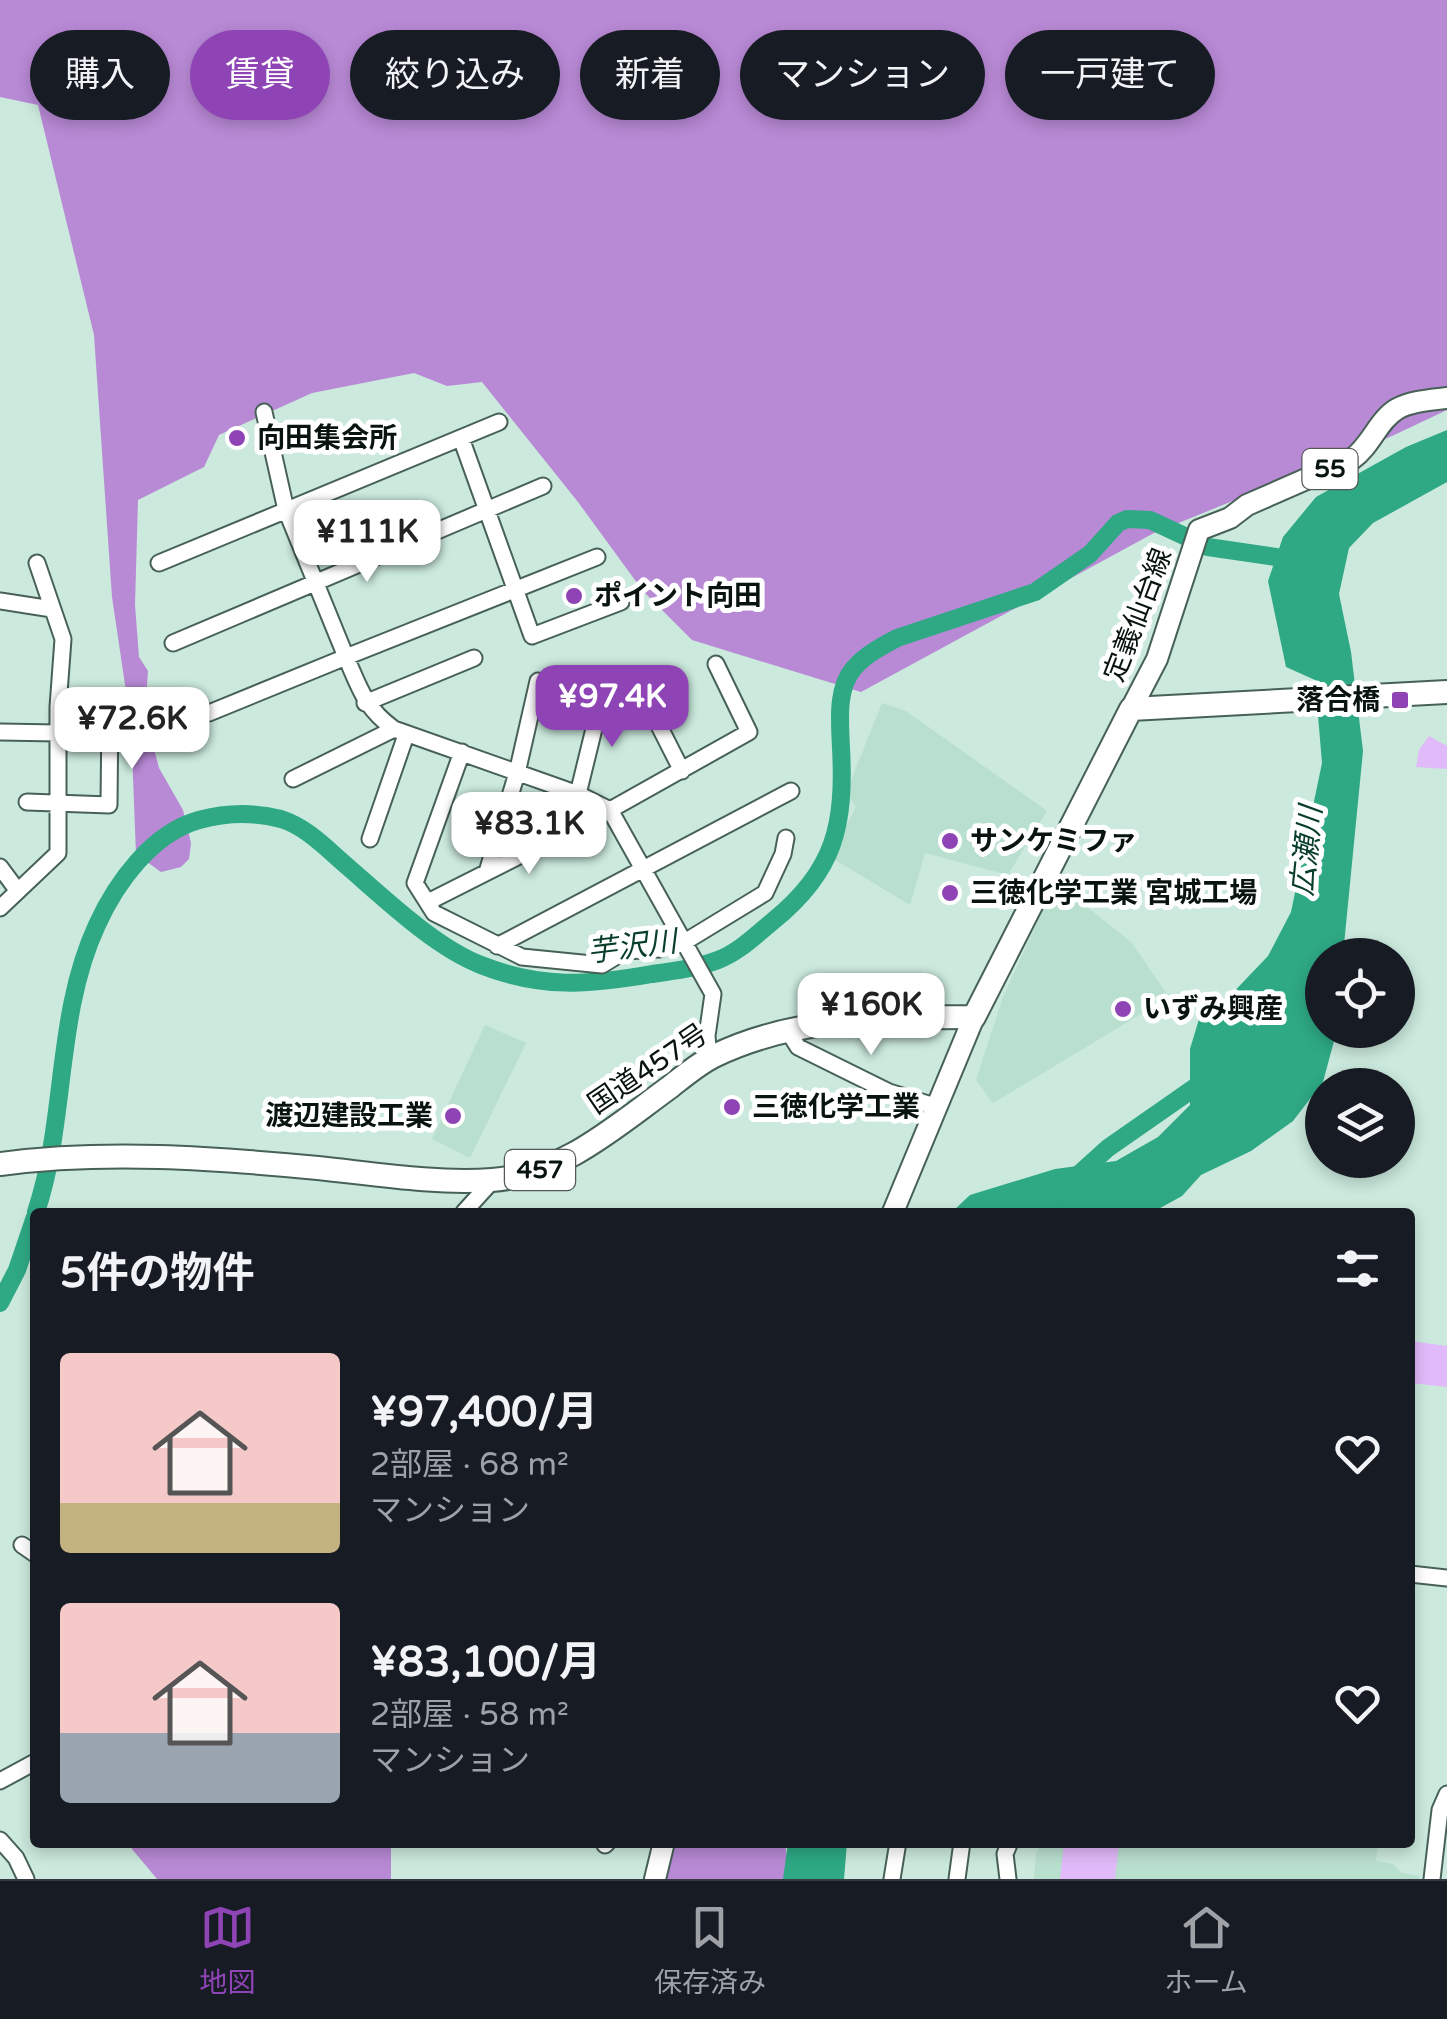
<!DOCTYPE html>
<html lang="ja">
<head>
<meta charset="utf-8">
<style>
  :root { --surface:#171b24; --page:#20242c; --text:#f1f3f6; --muted:#9ea1a6; --line:#363941; --accent:#8f44b6 }
  body { margin:0; font-family:"Varela Round","Noto Sans JP",sans-serif; background:var(--page); color:var(--text); height:100vh; display:flex; flex-direction:column; font-size:38px; white-space:nowrap }
  * { box-sizing:border-box; margin:0 }
  p { font-size:32px; color:var(--muted) }
  .icon { flex:none; width:55px; height:55px; fill:none; stroke:currentColor; stroke-width:2; stroke-linecap:round; stroke-linejoin:round }
  .map { position:relative; flex:1; overflow:hidden }
  .details { position:absolute; left:30px; top:1208px; width:1385px; height:640px; display:flex; flex-direction:column; background:var(--surface); border-radius:10px; box-shadow:0 5px 15px #0003 }
  .details>* { flex:none }
  .hud { position:absolute; left:30px; top:30px; width:1388px; height:90px; display:flex; gap:20px }
  .fabs { position:absolute; left:1305px; top:938px; display:grid; gap:20px }
  .fabs a { display:grid; place-items:center; width:110px; height:110px; border-radius:50%; background:var(--surface); box-shadow:0 5px 15px #0003; font-size:50px }
  .price { position:absolute; translate:-50% -85px; padding:0 22px; border-radius:20px; background:#fff; color:#222; font-size:32px; line-height:65px; filter:drop-shadow(0 2px 5px #0008) }
  .price::after { content:''; position:absolute; left:50%; top:60px; width:30px; height:22px; margin-left:-15px; background:inherit; clip-path:polygon(0 0,100% 0,50% 100%) }
  .price.selected { background:var(--accent); color:#fff }
  ul { padding:0; list-style:none }
  li { display:flex; align-items:center; gap:30px; height:250px; padding:0 30px }
  li span { display:grid; place-items:center; flex:none; width:280px; height:200px; border-radius:10px; color:#555 }
  li>.icon { margin-inline-start:auto }
  span .icon { width:120px; height:120px; fill:#fffc; stroke-width:1 }
  li b { font-size:42px }
  h2 { display:flex; justify-content:space-between; align-items:center; height:120px; padding:0 30px; font-size:42px }
  .pill { padding:0 35px; border-radius:45px; background:var(--surface); box-shadow:0 5px 15px #0003; font-size:35px; line-height:90px }
  .pill.selected { background:var(--accent); color:#fff }
  .dock { display:flex; justify-content:space-around; align-items:center; height:140px; border-top:2px solid var(--line); background:var(--surface); font-size:28px; color:var(--muted) }
  .dock a { display:grid; justify-items:center; gap:5px }
  .dock .selected { color:var(--accent) }
  .map>svg:first-child { display:block }
  .built { fill:#b9dfcf }
  .green { fill:#e1baf9 }
  .forest { fill:#b889d5 }
  .water { fill:#2ea984 }
  .lines { fill:none; stroke-linecap:round; stroke-linejoin:round }
  .river { stroke:#2ea984; stroke-width:18 }
  .minor-casing { stroke:#476157; stroke-width:19 }
  .major-casing { stroke:#476157; stroke-width:24 }
  .highway-casing { stroke:#476157; stroke-width:26 }
  .minor { stroke:#fff; stroke-width:15 }
  .major { stroke:#fff; stroke-width:20 }
  .highway { stroke:#fff; stroke-width:22 }
  .poi-dot { fill:#8f44b6; stroke:#fff; stroke-width:4 }
  .labels { text-anchor:middle; dominant-baseline:central; stroke-width:10; stroke-linejoin:round; paint-order:stroke }
  .shield { fill:#fff; stroke:#535a58; stroke-width:2.5 }
  .shield-label { font-size:25px; font-weight:bold; fill:#091410 }
  .poi-label { font-size:28px; font-weight:bold; fill:#091410; stroke:#fff; text-anchor:start }
  .street-label { font-size:28px; fill:#091410; stroke:#fff }
  .water-label { font-size:30px; font-style:italic; fill:#093d2e; stroke:#fff }
</style>
</head>
<body>
<div class="map">
<svg width="1447" height="1879" viewBox="0 0 1447 1879">
  <rect width="100%" height="100%" fill="#cbe9dd"/>
  <path class="built" d="M 882,703 L 906,711 L 1047,811 L 1008,875 L 925,853 L 910,905 L 832,858 L 856,806 L 846,793 Z
    M 1056,882 L 1131,942 L 1169,997 L 993,1103 L 976,1080 L 1003,997 Z
    M 485,1025 L 526,1043 L 470,1158 L 432,1139 Z
    M 1041,1842 L 1378,1843 L 1376,1861 L 1393,1864 L 1402,1873 L 1419,1876 L 1419,1879 L 1034,1879 L 1036,1854 Z"/>
  <path class="green" d="M 1429,736 L 1447,746 L 1447,769 L 1416,767 L 1419,750 Z
    M 1410,1341 L 1447,1346 L 1447,1387 L 1410,1383 Z
    M 1064,1843 L 1119,1843 L 1115,1879 L 1060,1879 Z"/>
  <path class="forest" d="M 0,0 L 1447,0 L 1447,410 L 1392,436 L 1154,533 L 861,692 L 692,640 L 643,591 L 578,502 L 482,382 L 447,386 L 414,373 L 312,393 L 219,435 L 204,467 L 138,500 L 135,605 L 139,657 L 148,671 L 145,714 L 159,768 L 183,810 L 191,843 L 189,859 L 181,867 L 161,872 L 136,854 L 131,725 L 112,597 L 94,335 L 38,105 L 0,97 Z
    M 659,1842 L 785,1843 L 790,1879 L 644,1879 Z
    M 127,1843 L 391,1843 L 391,1879 L 157,1879 Z"/>
  <path class="water" d="M 1447,430 L 1447,482 L 1373,523 L 1349,548 L 1339,594 L 1351,652 L 1363,751 L 1343,955 L 1322,955 L 1322,1030 L 1337,1030 L 1323,1082 L 1293,1121 L 1251,1151 L 1201,1175 L 1182,1196 L 1153,1212 L 952,1212 L 970,1195 L 1055,1169 L 1116,1161 L 1158,1137 L 1190,1105 L 1190,1049 L 1199,1019 L 1225,1001 L 1268,956 L 1291,912 L 1322,763 L 1315,680 L 1286,667 L 1268,581 L 1283,537 L 1316,497 L 1406,447 Z
    M 788,1843 L 847,1843 L 844,1879 L 783,1879 Z"/>
  <g class="lines">
    <path class="river" d="M 36,1212 C 67,1120 55,1015 97,925 C 116,883 152,833 199,820 C 225,813 254,812 281,819 C 307,827 328,850 348,867 C 386,900 435,947 481,965 C 541,989 590,985 652,974 C 674,971 697,968 718,960 C 739,952 756,935 773,921 C 835,871 845,825 841,748 C 840,723 836,688 854,668 C 865,655 882,646 897,638 L 1035,592 L 1090,554 L 1118,523 L 1127,519 L 1150,520 L 1208,547 L 1297,560
      M 1037,1212 L 1108,1148 L 1207,1079
      M 0,1303 L 17,1270 L 35,1217"/>
    <g class="minor-casing">
      <path id="minor" d="M 264,412 L 286,510 L 346,657 L 597,557
        M 461,438 L 532,636 L 621,602
        M 159,563 L 499,422
        M 0,601 L 52,609
        M 173,643 L 543,486
        M 365,703 L 474,658
        M 648,704 L 682,771
        M 209,713 L 346,657 C 360,689 365,708 394,729 L 578,794 L 610,810 L 713,994 L 707,1036 L 709,1058
        M 0,732 L 58,733
        M 462,752 L 415,883 L 434,913 L 522,957 L 602,965 L 625,951 L 659,949 L 683,943 L 765,893 L 783,854 L 786,838
        M 293,779 L 394,729
        M 578,794 L 602,696
        M 27,802 L 109,805 L 110,708 L 58,707
        M 370,839 L 406,735
        M 0,867 L 17,890
        M 487,872 L 517,773 L 538,681
        M 428,902 L 610,810 L 749,732 L 716,664
        M 0,908 L 58,853 L 58,707 L 63,639 L 37,563
        M 497,946 L 791,791
        M 786,1028 L 798,1047 L 889,1092 L 938,1107
        M 464,1212 L 493,1180
        M 22,1545 L 35,1554
        M 1410,1574 L 1447,1578
        M 0,1781 L 35,1762
        M 0,1840 L 16,1858 L 26,1879
        M 605,1845 L 608,1842
        M 892,1879 L 898,1842
        M 957,1879 L 962,1842
        M 1008,1879 L 1005,1854 L 1010,1842
        M 1432,1879 L 1440,1810 L 1447,1794"/>
    </g>
    <g class="major-casing">
      <path id="major" d="M 1131,709 L 1157,659 L 1199,530 L 1230,518 L 1247,505 L 1352,459 C 1371,446 1378,420 1397,409 C 1411,401 1431,400 1447,398
        M 893,1212 L 974,1017
        M 655,1879 L 664,1842"/>
    </g>
    <g class="highway-casing">
      <path id="highway" d="M 0,1164 C 105,1150 213,1158 318,1168 C 375,1174 435,1184 492,1180 C 562,1175 616,1126 670,1087 C 684,1076 698,1064 714,1056 C 794,1017 886,1017 974,1017 L 1131,709 L 1447,692"/>
    </g>
    <use href="#minor" class="minor"/>
    <use href="#major" class="major"/>
    <use href="#highway" class="highway"/>
  </g>
  <g class="poi-dot">
    <circle cx="237" cy="438" r="10"/>
    <circle cx="574" cy="596" r="10"/>
    <rect x="1390" y="690" width="20" height="20" rx="5"/>
    <circle cx="950" cy="841" r="10"/>
    <circle cx="950" cy="893" r="10"/>
    <circle cx="1123" cy="1009" r="10"/>
    <circle cx="732" cy="1107" r="10"/>
    <circle cx="453" cy="1116" r="10"/>
  </g>
  <g class="labels">
    <g class="shield">
      <rect x="1302.5" y="449" width="55" height="40" rx="8"/>
      <rect x="505" y="1150" width="70" height="40" rx="8"/>
    </g>
    <g class="shield-label">
      <text x="1330" y="469">55</text>
      <text x="540" y="1170">457</text>
    </g>
    <g class="poi-label">
      <text x="257" y="438">向田集会所</text>
      <text x="594" y="596">ポイント向田</text>
      <text x="1380" y="700" text-anchor="end">落合橋</text>
      <text x="970" y="841">サンケミファ</text>
      <text x="970" y="893">三徳化学工業 宮城工場</text>
      <text x="1143" y="1009">いずみ興産</text>
      <text x="752" y="1107">三徳化学工業</text>
      <text x="433" y="1116" text-anchor="end">渡辺建設工業</text>
    </g>
    <g class="street-label">
      <text transform="translate(1138 615) rotate(-69)">定義仙台線</text>
      <text transform="translate(648 1069) rotate(-34)">国道457号</text>
    </g>
    <g class="water-label">
      <text transform="translate(1307 851) rotate(-84)">広瀬川</text>
      <text transform="translate(632 947) rotate(-7)">芋沢川</text>
    </g>
  </g>
</svg>
<div class="fabs">
<a><svg class="icon" aria-label="locate" viewBox="0 0 24 24"><circle cx="12" cy="12" r="6"/><path d="M12 2v4M12 18v4M2 12h4M18 12h4"/></svg></a>
<a><svg class="icon" aria-label="layers" viewBox="0 0 24 24"><path d="M12 4l9 5-9 5-9-5zM3 14l9 5 9-5"/></svg></a>
</div>
<b class="price" style="left:367px;top:585px">¥111K</b>
<b class="price selected" style="left:612px;top:750px">¥97.4K</b>
<b class="price" style="left:132px;top:772px">¥72.6K</b>
<b class="price" style="left:529px;top:877px">¥83.1K</b>
<b class="price" style="left:871px;top:1058px">¥160K</b>
<div class="hud">
<a class="pill">購入</a>
<a class="pill selected">賃貸</a>
<a class="pill">絞り込み</a>
<a class="pill">新着</a>
<a class="pill">マンション</a>
<a class="pill">一戸建て</a>
</div>
<section class="details">
<h2>5件の物件<svg class="icon" aria-label="filters" viewBox="0 0 24 24"><path d="M4 7h16M4 17h16"/><circle cx="9" cy="7" r="2"/><circle cx="15" cy="17" r="2"/></svg></h2>
<ul>
<li><span style="background:linear-gradient(#f6c9c9 75%,#c2b280 0)"><svg class="icon" aria-label="home" viewBox="0 0 24 24"><path d="M3 11l9-7 9 7M6 9v11h12V9"/></svg></span><div><b>¥97,400/月</b><p>2部屋 · 68 m²</p><p>マンション</p></div><svg class="icon" aria-label="heart" viewBox="0 0 24 24"><path d="M12 20l-8-8c-3-5 5-10 8-4 3-6 11-1 8 4z"/></svg></li>
<li><span style="background:linear-gradient(#f6c9c9 65%,#9aa5b1 0)"><svg class="icon" aria-label="home" viewBox="0 0 24 24"><path d="M3 11l9-7 9 7M6 9v11h12V9"/></svg></span><div><b>¥83,100/月</b><p>2部屋 · 58 m²</p><p>マンション</p></div><svg class="icon" aria-label="heart" viewBox="0 0 24 24"><path d="M12 20l-8-8c-3-5 5-10 8-4 3-6 11-1 8 4z"/></svg></li>
</ul>
</section>
</div>
<nav class="dock">
<a class="selected"><svg class="icon" aria-label="map" viewBox="0 0 24 24"><path d="M3 6l6-2 6 2 6-2v14l-6 2-6-2-6 2zM9 4v14M15 6v14"/></svg>地図</a>
<a><svg class="icon" aria-label="saved" viewBox="0 0 24 24"><path d="M7 4h10v16l-5-4-5 4z"/></svg>保存済み</a>
<a><svg class="icon" aria-label="home" viewBox="0 0 24 24"><path d="M3 11l9-7 9 7M6 9v11h12V9"/></svg>ホーム</a>
</nav>
</body>
</html>
